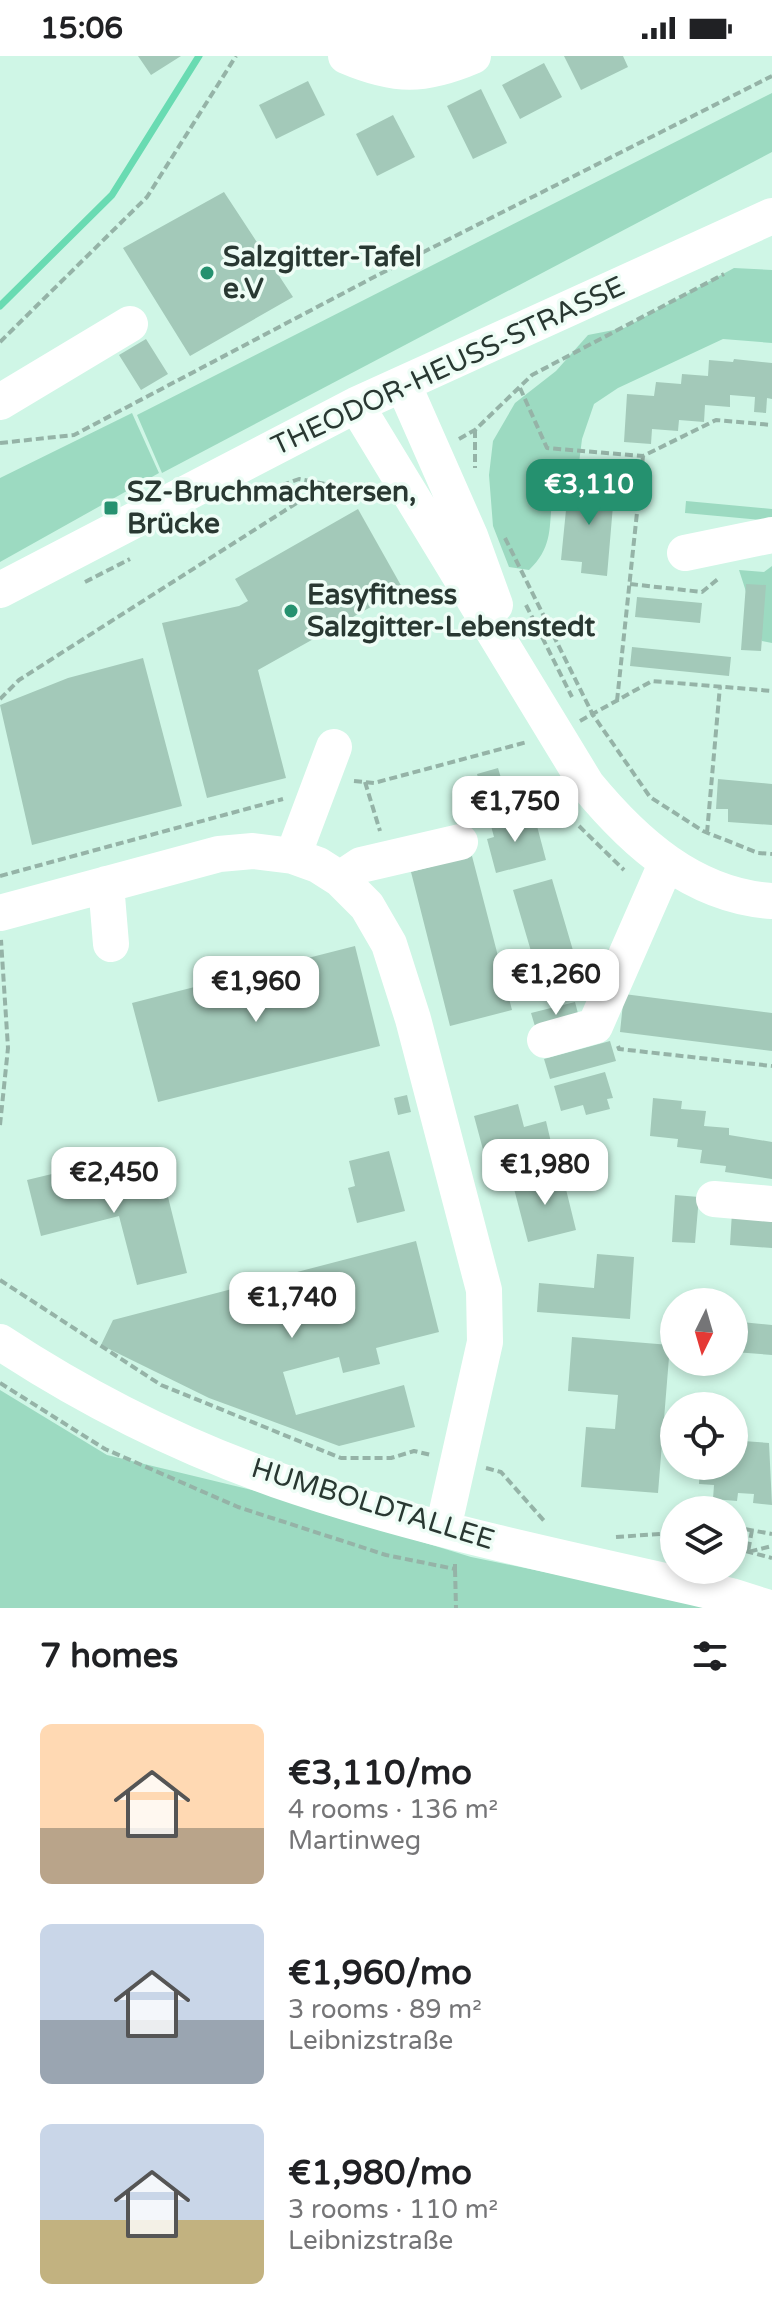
<!DOCTYPE html>
<html lang="en">
<head>
<meta charset="utf-8">
<style>
  :root { --surface:#fff; --page:#f6f6f6; --text:#202124; --muted:#757577; --accent:#25916f }
  body { margin:0; font-family:"Varela Round",sans-serif; background:var(--page); color:var(--text); height:100vh; display:flex; flex-direction:column; font-size:30px; white-space:nowrap }
  * { box-sizing:border-box; margin:0 }
  p { font-size:26px; color:var(--muted) }
  .icon { flex:none; width:44px; height:44px; fill:none; stroke:currentColor; stroke-width:2; stroke-linecap:round; stroke-linejoin:round }
  .map { position:relative; height:1552px; overflow:hidden }
  .sheet { display:flex; flex-direction:column; background:var(--surface); flex:1 }
  .sheet>* { flex:none }
  .needle { width:52px; rotate:185deg }
  .buttons { position:absolute; left:660px; top:1232px; display:grid; gap:16px }
  .buttons a { display:grid; place-items:center; width:88px; height:88px; border-radius:50%; background:var(--surface); box-shadow:0 4px 12px #0003; font-size:40px }
  .price { position:absolute; translate:-50% -68px; padding:0 18px; border-radius:16px; background:#fff; color:#222; font-size:26px; line-height:52px; filter:drop-shadow(0 2px 4px #0008) }
  .price::after { content:''; position:absolute; left:50%; top:48px; width:24px; height:18px; margin-left:-12px; background:inherit; clip-path:polygon(0 0,100% 0,50% 100%) }
  .price.selected { background:var(--accent); color:#fff }
  ul { padding:0; list-style:none }
  li { display:flex; align-items:center; gap:24px; height:200px; padding:0 40px }
  li span { display:grid; place-items:center; flex:none; width:224px; height:160px; border-radius:12px; color:#555 }
  li>.icon { margin-inline-start:auto }
  span .icon { width:96px; height:96px; fill:#fffc; stroke-width:1 }
  li b { font-size:34px }
  h2 { display:flex; justify-content:space-between; align-items:center; height:96px; padding:0 40px; font-size:34px }
  .status { display:flex; justify-content:space-between; align-items:center; height:56px; padding:0 40px; background:var(--surface); direction:ltr }
  .status svg { height:22px; fill:currentColor }
  .map>svg:first-child { display:block }
  .green { fill:#9cdac1 }
  .lines { fill:none; stroke-linecap:round; stroke-linejoin:round }
  .stream { stroke:#69dbb2; stroke-width:7 }
  .building { fill:#a3c9b9 }
  .path { stroke:#95b3a7; stroke-width:4; stroke-dasharray:8 4; stroke-linecap:butt }
  .minor { stroke:#fff; stroke-width:36 }
  .poi-dot { fill:#25916f; stroke:#eefdf6; stroke-width:3 }
  .labels { text-anchor:middle; dominant-baseline:central; stroke-width:7; stroke-linejoin:round; paint-order:stroke }
  .poi-label { font-size:28px; font-weight:bold; fill:#293832; stroke:#eefdf6; text-anchor:start }
  .street-label { font-size:28px; fill:#293832; stroke:#eefdf6 }
</style>
</head>
<body>
<div class="status"><b>15:06</b><svg viewBox="0 0 49 12"><path d="M0 12V9h3v3zM5 12V6h3v6zM10 12V3h3v9zM15 12V0h3v12zM26 1h20v11H26zM47 4h2v5h-2z"/></svg></div>
<div class="map">
<svg width="772" height="1552" viewBox="0 0 772 1552">
  <rect width="100%" height="100%" fill="#cff6e6"/>
  <path class="green" d="M 772,37 L 772,96 L 162,417 L 137,359 Z
    M 734,212 L 772,214 L 772,287 L 723,283 L 618,332 L 594,348 L 582,383 L 578,415 L 560,421 C 542,454 562,483 529,514 L 509,511 L 493,470 L 489,419 L 493,385 L 515,347 L 556,315 L 588,279 L 624,272 Z
    M 132,357 L 159,417 L 0,506 L 0,422 Z
    M 686,445 L 772,453 L 772,465 L 685,457 Z
    M 772,510 L 772,587 L 762,585 L 739,514 L 764,516 Z
    M 0,1334 L 107,1399 L 260,1436 L 471,1501 L 720,1552 L 0,1552 Z"/>
  <g class="lines">
    <path class="stream" d="M 0,250 L 112,139 L 199,0"/>
  </g>
  <path class="building" d="M 138,0 L 181,0 L 151,19 Z
    M 564,0 L 623,0 L 628,11 L 581,34 Z
    M 544,7 L 562,41 L 520,63 L 502,29 Z
    M 308,25 L 325,59 L 276,83 L 259,49 Z
    M 481,33 L 507,87 L 473,103 L 447,50 Z
    M 393,59 L 415,101 L 377,120 L 356,78 Z
    M 224,136 L 293,241 L 190,300 L 123,192 Z
    M 146,283 L 168,318 L 141,334 L 119,299 Z
    M 734,303 L 772,307 L 772,343 L 767,342 L 766,357 L 754,356 L 755,341 L 730,339 L 730,351 L 705,349 L 704,366 L 679,364 L 678,375 L 652,373 L 651,388 L 624,386 L 627,338 L 654,340 L 656,326 L 681,328 L 682,318 L 708,320 L 709,304 L 733,306 Z
    M 584,423 L 615,426 L 607,520 L 581,517 L 582,506 L 561,504 L 568,434 L 583,436 Z
    M 358,453 L 403,533 L 258,614 L 286,722 L 207,742 L 162,567 L 239,550 L 248,545 L 235,523 Z
    M 746,528 L 766,529 L 761,595 L 741,594 Z
    M 637,541 L 702,547 L 700,567 L 635,561 Z
    M 632,591 L 731,601 L 729,620 L 630,610 Z
    M 143,602 L 182,750 L 32,789 L 0,649 L 68,622 Z
    M 498,712 L 504,732 L 483,738 L 477,718 Z
    M 718,723 L 772,728 L 772,769 L 728,766 L 728,753 L 716,753 Z
    M 522,757 L 526,772 L 537,770 L 546,804 L 496,817 L 487,783 L 494,781 L 490,766 Z
    M 472,800 L 512,954 L 450,970 L 411,816 Z
    M 552,823 L 582,925 L 543,936 L 513,834 Z
    M 355,890 L 380,990 L 158,1046 L 132,947 Z
    M 624,938 L 772,957 L 772,995 L 620,976 Z
    M 575,946 L 580,965 L 537,977 L 531,957 Z
    M 610,985 L 616,1005 L 550,1023 L 544,1003 Z
    M 605,1016 L 613,1042 L 607,1043 L 610,1053 L 586,1059 L 583,1049 L 561,1055 L 554,1030 Z
    M 407,1039 L 411,1056 L 398,1059 L 394,1042 Z
    M 653,1042 L 682,1045 L 681,1053 L 706,1055 L 704,1070 L 729,1072 L 729,1079 L 772,1086 L 772,1123 L 725,1116 L 726,1110 L 700,1107 L 702,1094 L 677,1091 L 678,1083 L 650,1080 Z
    M 518,1048 L 524,1071 L 546,1065 L 554,1099 L 489,1116 L 474,1060 Z
    M 389,1095 L 405,1155 L 357,1167 L 348,1132 L 355,1130 L 349,1105 Z
    M 106,1105 L 112,1129 L 162,1117 L 187,1217 L 137,1229 L 119,1160 L 41,1180 L 27,1124 Z
    M 562,1117 L 576,1174 L 528,1186 L 513,1129 Z
    M 675,1139 L 699,1141 L 695,1187 L 672,1186 Z
    M 732,1156 L 772,1158 L 772,1192 L 730,1189 Z
    M 416,1185 L 439,1276 L 376,1292 L 380,1308 L 343,1317 L 339,1301 L 283,1316 L 296,1359 L 404,1329 L 415,1371 L 339,1390 L 209,1342 L 101,1289 L 113,1264 Z
    M 597,1198 L 634,1201 L 630,1263 L 537,1256 L 539,1227 L 594,1232 Z
    M 734,1257 L 741,1257 L 741,1266 L 772,1269 L 772,1299 L 734,1296 Z
    M 572,1281 L 670,1289 L 658,1437 L 581,1431 L 586,1371 L 615,1373 L 618,1339 L 568,1335 Z
    M 743,1385 L 769,1387 L 772,1449 L 753,1447 L 754,1438 L 738,1437 L 737,1445 L 713,1443 L 714,1429 L 699,1428 L 700,1410 L 734,1410 L 734,1400 L 741,1401 Z"/>
  <g class="lines">
    <path class="path" d="M 0,286 L 147,141 L 236,0
      M 520,332 L 547,392 L 643,400
      M 475,374 L 475,412
      M 459,383 L 475,374 L 532,319 L 724,218
      M 0,387 L 74,379 L 376,220 L 772,20
      M 248,442 L 299,423 L 357,434 L 369,428
      M 505,482 L 593,659 L 650,741 L 703,775 L 758,797 L 772,798
      M 85,526 L 130,503
      M 630,528 L 702,536 L 718,523
      M 526,549 L 572,641
      M 0,643 L 19,624 L 328,427
      M 617,645 L 643,400 L 716,364 L 772,369
      M 580,665 L 652,625 L 772,635
      M 354,725 L 374,727 L 527,686
      M 365,726 L 380,775
      M 579,770 L 624,814
      M 707,777 L 720,630
      M 0,820 L 283,743
      M 618,990 L 619,993 L 772,1010
      M 0,1069 L 8,992 L 1,884
      M 0,1224 L 161,1329 L 341,1402 L 391,1402 L 414,1395 L 431,1399
      M 0,1327 L 105,1393 L 238,1451 L 386,1499 L 455,1513 L 455,1506
      M 486,1412 L 501,1416 L 546,1467
      M 734,1471 L 772,1478
      M 752,1474 L 748,1496 L 772,1490
      M 616,1481 L 674,1477
      M 734,1492 L 772,1502
      M 455,1513 L 456,1552"/>
    <path class="minor" d="M 346,0 C 395,21 424,21 473,0
      M 403,328 L 470,480 L 495,549
      M 0,346 L 130,268
      M 356,349 L 587,729 C 634,786 693,840 772,845
      M 685,497 L 772,479
      M 0,534 L 356,349 L 772,160
      M 293,800 L 334,691
      M 340,823 L 361,809 L 460,786
      M 106,828 L 111,888
      M 0,857 L 219,798 L 253,795 L 293,800 L 318,809 L 340,823 L 367,850 L 389,888 L 413,963 L 484,1234 L 485,1286 L 443,1473
      M 545,984 L 595,970 L 666,808
      M 714,1143 L 772,1148
      M 0,1286 C 85,1342 181,1390 277,1424 C 425,1475 579,1505 731,1540 L 769,1552"/>
  </g>
  <g class="poi-dot">
    <circle cx="207" cy="217" r="8"/>
    <rect x="103" y="444" width="16" height="16" rx="4"/>
    <circle cx="291" cy="555" r="8"/>
  </g>
  <g class="labels">
    <g class="poi-label">
      <text x="223" y="201">Salzgitter-Tafel<tspan x="223" dy="32">e.V</tspan></text>
      <text x="127" y="436">SZ-Bruchmachtersen,<tspan x="127" dy="32">Brücke</tspan></text>
      <text x="307" y="539">Easyfitness<tspan x="307" dy="32">Salzgitter-Lebenstedt</tspan></text>
    </g>
    <g class="street-label">
      <text transform="translate(448 310) rotate(-25)">THEODOR-HEUSS-STRASSE</text>
      <text transform="translate(373 1448) rotate(17)">HUMBOLDTALLEE</text>
    </g>
  </g>
</svg>
<div class="buttons">
<a><svg class="needle" viewBox="-14 -14 28 28"><path d="M0-13l5 13h-10z" fill="#e53935"/><path d="M0 13l5-13h-10z" fill="#757577"/></svg></a>
<a><svg class="icon" aria-label="locate" viewBox="0 0 24 24"><circle cx="12" cy="12" r="6"/><path d="M12 2v4M12 18v4M2 12h4M18 12h4"/></svg></a>
<a><svg class="icon" aria-label="layers" viewBox="0 0 24 24"><path d="M12 4l9 5-9 5-9-5zM3 14l9 5 9-5"/></svg></a>
</div>
<b class="price selected" style="left:589px;top:471px">€3,110</b>
<b class="price" style="left:515px;top:788px">€1,750</b>
<b class="price" style="left:556px;top:961px">€1,260</b>
<b class="price" style="left:256px;top:968px">€1,960</b>
<b class="price" style="left:545px;top:1151px">€1,980</b>
<b class="price" style="left:114px;top:1159px">€2,450</b>
<b class="price" style="left:292px;top:1284px">€1,740</b>
</div>
<section class="sheet">
<h2>7 homes<svg class="icon" aria-label="filters" viewBox="0 0 24 24"><path d="M4 7h16M4 17h16"/><circle cx="9" cy="7" r="2"/><circle cx="15" cy="17" r="2"/></svg></h2>
<ul>
<li><span style="background:linear-gradient(#ffd9b3 65%,#b9a48a 0)"><svg class="icon" aria-label="home" viewBox="0 0 24 24"><path d="M3 11l9-7 9 7M6 9v11h12V9"/></svg></span><div><b>€3,110/mo</b><p>4 rooms · 136 m²</p><p>Martinweg</p></div></li>
<li><span style="background:linear-gradient(#c9d6e8 60%,#9aa5b1 0)"><svg class="icon" aria-label="home" viewBox="0 0 24 24"><path d="M3 11l9-7 9 7M6 9v11h12V9"/></svg></span><div><b>€1,960/mo</b><p>3 rooms · 89 m²</p><p>Leibnizstraße</p></div></li>
<li><span style="background:linear-gradient(#c9d6e8 60%,#c2b280 0)"><svg class="icon" aria-label="home" viewBox="0 0 24 24"><path d="M3 11l9-7 9 7M6 9v11h12V9"/></svg></span><div><b>€1,980/mo</b><p>3 rooms · 110 m²</p><p>Leibnizstraße</p></div></li>
</ul>
</section>
</body>
</html>
